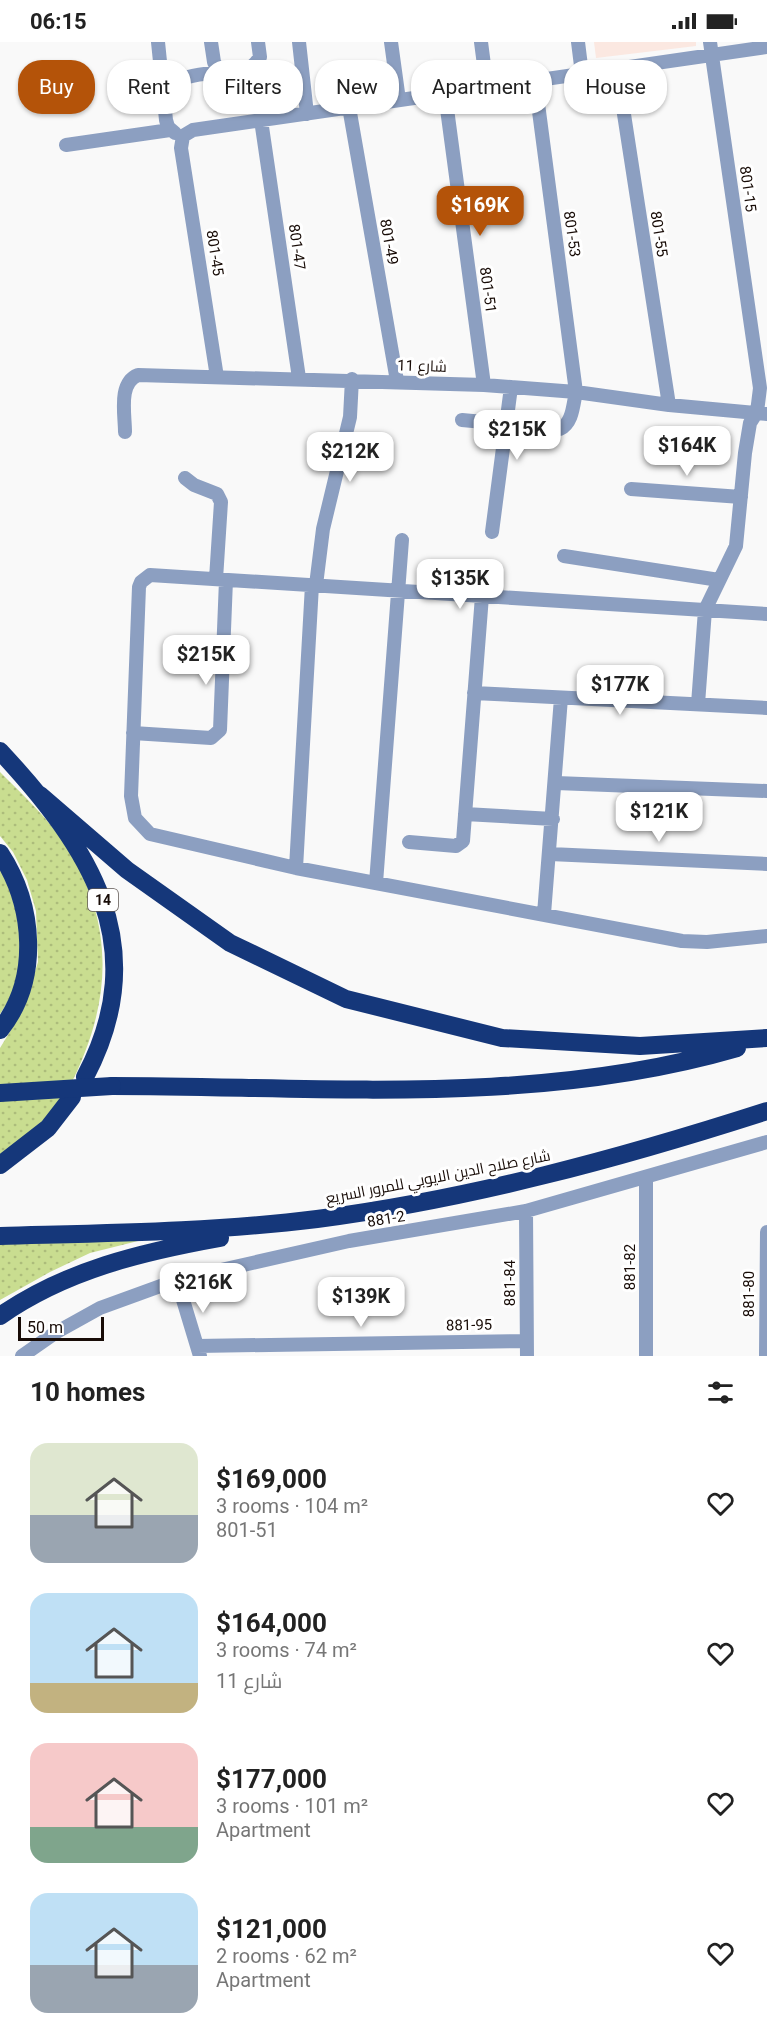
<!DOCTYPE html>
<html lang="en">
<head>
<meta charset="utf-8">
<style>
  :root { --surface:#fff; --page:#f6f6f6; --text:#222; --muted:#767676; --accent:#b45309 }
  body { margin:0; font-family:Roboto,Cairo,sans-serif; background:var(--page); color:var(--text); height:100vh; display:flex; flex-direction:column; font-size:22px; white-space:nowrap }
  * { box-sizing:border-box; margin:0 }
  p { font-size:20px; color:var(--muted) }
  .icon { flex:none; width:33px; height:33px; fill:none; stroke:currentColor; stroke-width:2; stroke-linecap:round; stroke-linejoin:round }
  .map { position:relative; height:1314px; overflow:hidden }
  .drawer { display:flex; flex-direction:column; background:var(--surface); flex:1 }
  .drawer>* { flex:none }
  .guide { position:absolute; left:18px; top:18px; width:732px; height:54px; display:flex; gap:12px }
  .scale { position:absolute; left:18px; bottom:15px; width:86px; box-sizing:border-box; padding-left:6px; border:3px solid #180c07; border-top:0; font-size:16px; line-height:21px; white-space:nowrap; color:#180c07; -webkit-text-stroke:4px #fff; paint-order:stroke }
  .price { position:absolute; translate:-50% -51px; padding:0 14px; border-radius:12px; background:#fff; color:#222; font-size:20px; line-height:39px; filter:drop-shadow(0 2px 3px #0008) }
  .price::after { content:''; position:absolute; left:50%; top:36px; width:18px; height:14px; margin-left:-9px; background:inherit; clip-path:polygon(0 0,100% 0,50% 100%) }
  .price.current { background:var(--accent); color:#fff }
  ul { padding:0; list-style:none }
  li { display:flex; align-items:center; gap:18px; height:150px; padding:0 30px }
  li span { display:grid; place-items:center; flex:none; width:168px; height:120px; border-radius:18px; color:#555 }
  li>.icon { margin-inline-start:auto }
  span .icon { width:72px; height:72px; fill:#fffc; stroke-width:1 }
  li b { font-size:26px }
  h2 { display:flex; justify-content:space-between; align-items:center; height:72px; padding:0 30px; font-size:26px }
  .tag { padding:0 21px; border-radius:24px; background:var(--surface); box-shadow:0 2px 4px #0004; font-size:21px; line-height:54px }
  .tag.current { background:var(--accent); color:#fff }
  .status { display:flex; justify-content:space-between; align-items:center; height:42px; padding:0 30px; background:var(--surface); direction:ltr }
  .status svg { height:16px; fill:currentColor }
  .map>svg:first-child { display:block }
  .built { fill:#fbe8e1 }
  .grass { fill:url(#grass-dots) }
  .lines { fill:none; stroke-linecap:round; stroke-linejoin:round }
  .minor { stroke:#8c9fc1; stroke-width:14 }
  .highway { stroke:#15377a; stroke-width:18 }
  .highway-bridge { stroke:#15377a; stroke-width:18 }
  .labels { text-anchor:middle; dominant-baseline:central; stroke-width:6; stroke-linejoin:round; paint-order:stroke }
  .shield { fill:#fff; stroke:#5d5551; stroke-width:1.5 }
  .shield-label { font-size:14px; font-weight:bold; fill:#180c07 }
  .street-label { font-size:15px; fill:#180c07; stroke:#fff }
</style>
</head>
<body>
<div class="status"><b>06:15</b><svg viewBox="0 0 49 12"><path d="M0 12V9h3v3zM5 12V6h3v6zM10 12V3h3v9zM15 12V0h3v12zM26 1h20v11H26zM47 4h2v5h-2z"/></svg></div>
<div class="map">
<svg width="767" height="1314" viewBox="0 0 767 1314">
  <defs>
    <pattern id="grass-dots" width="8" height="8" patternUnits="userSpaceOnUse" patternTransform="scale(1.5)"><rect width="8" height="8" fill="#c9dd90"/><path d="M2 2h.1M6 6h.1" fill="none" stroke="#acbc7b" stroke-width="1.8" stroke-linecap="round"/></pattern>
  </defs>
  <rect width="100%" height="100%" fill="#f9f9f9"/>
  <path class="built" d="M 594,0 L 696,0 L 696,4 L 596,16 Z"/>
  <path class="grass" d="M 0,730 C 23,753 49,777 67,805 C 108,871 113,938 85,1010 C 75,1036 63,1061 44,1081 C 32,1094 14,1104 0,1114 L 0,1006 L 23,968 L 38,920 L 36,869 L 27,838 L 13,810 L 0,794 Z
    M 0,827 C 23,871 31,930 0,972 Z
    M 162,1193 L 90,1211 L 50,1230 L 0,1258 L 0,1201 Z"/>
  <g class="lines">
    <path class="minor" d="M 158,0 L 166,78 L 168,85 L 175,91
      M 211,0 L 214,20 L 220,32
      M 299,0 L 307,72
      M 391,0 L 399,58
      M 481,0 L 487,46
      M 578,0 L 582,32
      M 617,27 L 669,363
      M 162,42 C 175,39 191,33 204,32 C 227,31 246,37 260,15 L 258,0
      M 445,52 L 484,343
      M 349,65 L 397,339
      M 261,78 L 299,336
      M 183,94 L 193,88 L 767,5
      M 183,94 L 181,106 L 217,335
      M 66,103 L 170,88
      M 462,378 L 560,387 C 573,381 573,362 576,350 L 535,39
      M 125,390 C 125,372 118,341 138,333 L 484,343 L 576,350 L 669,363 L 767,372
      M 185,436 L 194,443 L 217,452 L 221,460 L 216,537
      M 631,447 L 741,455
      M 492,490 L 511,345
      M 564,514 L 719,538
      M 316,543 L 323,487 L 350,375 L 352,337
      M 767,572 L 150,533 L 141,540 L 139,545 L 131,754 L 135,776 L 150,792 L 296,826 L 682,899 L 707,900 L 767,894
      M 474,651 L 767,666
      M 698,662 L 705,568 L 736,504 L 745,411 L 750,381 L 757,370 L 760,346 L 710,0
      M 133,691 L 211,696 L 220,688 L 226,538
      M 556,741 L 767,749
      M 465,772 L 553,777
      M 409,800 L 456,804 L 463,799 L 482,554
      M 550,812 L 767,822
      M 296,826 L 312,543
      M 376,841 L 402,498
      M 544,872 L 561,656
      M 526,1169 L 527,1314
      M 177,1238 L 200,1314
      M 197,1304 L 526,1299
      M 22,1314 L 55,1291 L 100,1266 L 177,1238 L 349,1199 L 526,1169 L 767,1100
      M 646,1314 L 646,1135
      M 766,1314 L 767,1190"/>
    <path class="highway" d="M 0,709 C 89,805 155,903 85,1035
      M 40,753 L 127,828 L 230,901 L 346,957 L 502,996 L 640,1004 L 767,996
      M 0,811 C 34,863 41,937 0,988
      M 112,1044 C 320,1044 534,1065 737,1006
      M 0,1123 L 48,1086 L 72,1055
      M 0,1194 C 106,1191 212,1190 317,1177 C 470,1157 621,1116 767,1069
      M 0,1274 C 66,1228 142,1210 220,1196"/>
    <path class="highway-bridge" d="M 0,1051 L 112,1044"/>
  </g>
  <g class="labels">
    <rect class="shield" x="88" y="847" width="30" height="22" rx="4.5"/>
    <g class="shield-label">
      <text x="103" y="858">14</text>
    </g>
    <g class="street-label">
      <text transform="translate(748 147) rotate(82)">801-15</text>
      <text transform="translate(572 192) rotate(82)">801-53</text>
      <text transform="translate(659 192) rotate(81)">801-55</text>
      <text transform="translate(389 200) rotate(80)">801-49</text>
      <text transform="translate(297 205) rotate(82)">801-47</text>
      <text transform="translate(215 211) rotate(81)">801-45</text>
      <text transform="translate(488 248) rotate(82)">801-51</text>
      <text transform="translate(422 324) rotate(2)">شارع 11</text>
      <text transform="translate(438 1135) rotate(-11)">شارع صلاح الدين الايوبي للمرور السريع</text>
      <text transform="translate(386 1177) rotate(-9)">881-2</text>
      <text transform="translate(630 1225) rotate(-90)">881-82</text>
      <text transform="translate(510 1241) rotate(-90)">881-84</text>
      <text transform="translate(749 1252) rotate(-90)">881-80</text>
      <text transform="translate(469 1283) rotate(-1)">881-95</text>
    </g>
  </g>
</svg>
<div class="scale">50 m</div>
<b class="price current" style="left:480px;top:195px">$169K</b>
<b class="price" style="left:517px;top:419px">$215K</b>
<b class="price" style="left:687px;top:435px">$164K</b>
<b class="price" style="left:350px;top:441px">$212K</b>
<b class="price" style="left:460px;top:568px">$135K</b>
<b class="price" style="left:206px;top:644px">$215K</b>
<b class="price" style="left:620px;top:674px">$177K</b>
<b class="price" style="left:659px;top:801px">$121K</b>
<b class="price" style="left:203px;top:1272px">$216K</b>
<b class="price" style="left:361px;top:1286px">$139K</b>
<div class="guide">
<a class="tag current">Buy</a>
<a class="tag">Rent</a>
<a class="tag">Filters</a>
<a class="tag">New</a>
<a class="tag">Apartment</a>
<a class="tag">House</a>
</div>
</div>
<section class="drawer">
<h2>10 homes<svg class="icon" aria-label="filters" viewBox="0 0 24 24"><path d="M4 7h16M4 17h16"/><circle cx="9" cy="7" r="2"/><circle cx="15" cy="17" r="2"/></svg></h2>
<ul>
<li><span style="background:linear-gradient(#dfe7d0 60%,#9aa5b1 0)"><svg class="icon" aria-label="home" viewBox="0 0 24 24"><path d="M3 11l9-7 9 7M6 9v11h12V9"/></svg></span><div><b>$169,000</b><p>3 rooms · 104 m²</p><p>801-51</p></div><svg class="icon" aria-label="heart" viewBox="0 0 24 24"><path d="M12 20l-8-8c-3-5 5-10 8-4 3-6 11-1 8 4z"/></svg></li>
<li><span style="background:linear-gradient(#bfe0f5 75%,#c2b280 0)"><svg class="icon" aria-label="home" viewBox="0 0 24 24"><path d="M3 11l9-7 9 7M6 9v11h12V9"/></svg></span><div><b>$164,000</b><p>3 rooms · 74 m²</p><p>شارع 11</p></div><svg class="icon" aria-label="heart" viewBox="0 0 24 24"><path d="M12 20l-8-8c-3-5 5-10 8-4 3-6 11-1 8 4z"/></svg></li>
<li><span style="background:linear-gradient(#f6c9c9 70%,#7fa58c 0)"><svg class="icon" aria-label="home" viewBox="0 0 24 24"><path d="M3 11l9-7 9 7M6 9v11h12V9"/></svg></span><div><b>$177,000</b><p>3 rooms · 101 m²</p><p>Apartment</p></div><svg class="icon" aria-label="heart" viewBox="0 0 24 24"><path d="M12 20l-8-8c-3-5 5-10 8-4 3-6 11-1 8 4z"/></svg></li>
<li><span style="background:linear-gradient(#bfe0f5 60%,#9aa5b1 0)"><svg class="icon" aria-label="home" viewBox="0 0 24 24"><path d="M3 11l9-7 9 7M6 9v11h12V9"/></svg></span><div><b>$121,000</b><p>2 rooms · 62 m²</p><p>Apartment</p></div><svg class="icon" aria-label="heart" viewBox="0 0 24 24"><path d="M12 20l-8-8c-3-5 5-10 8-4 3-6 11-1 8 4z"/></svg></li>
</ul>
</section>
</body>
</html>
